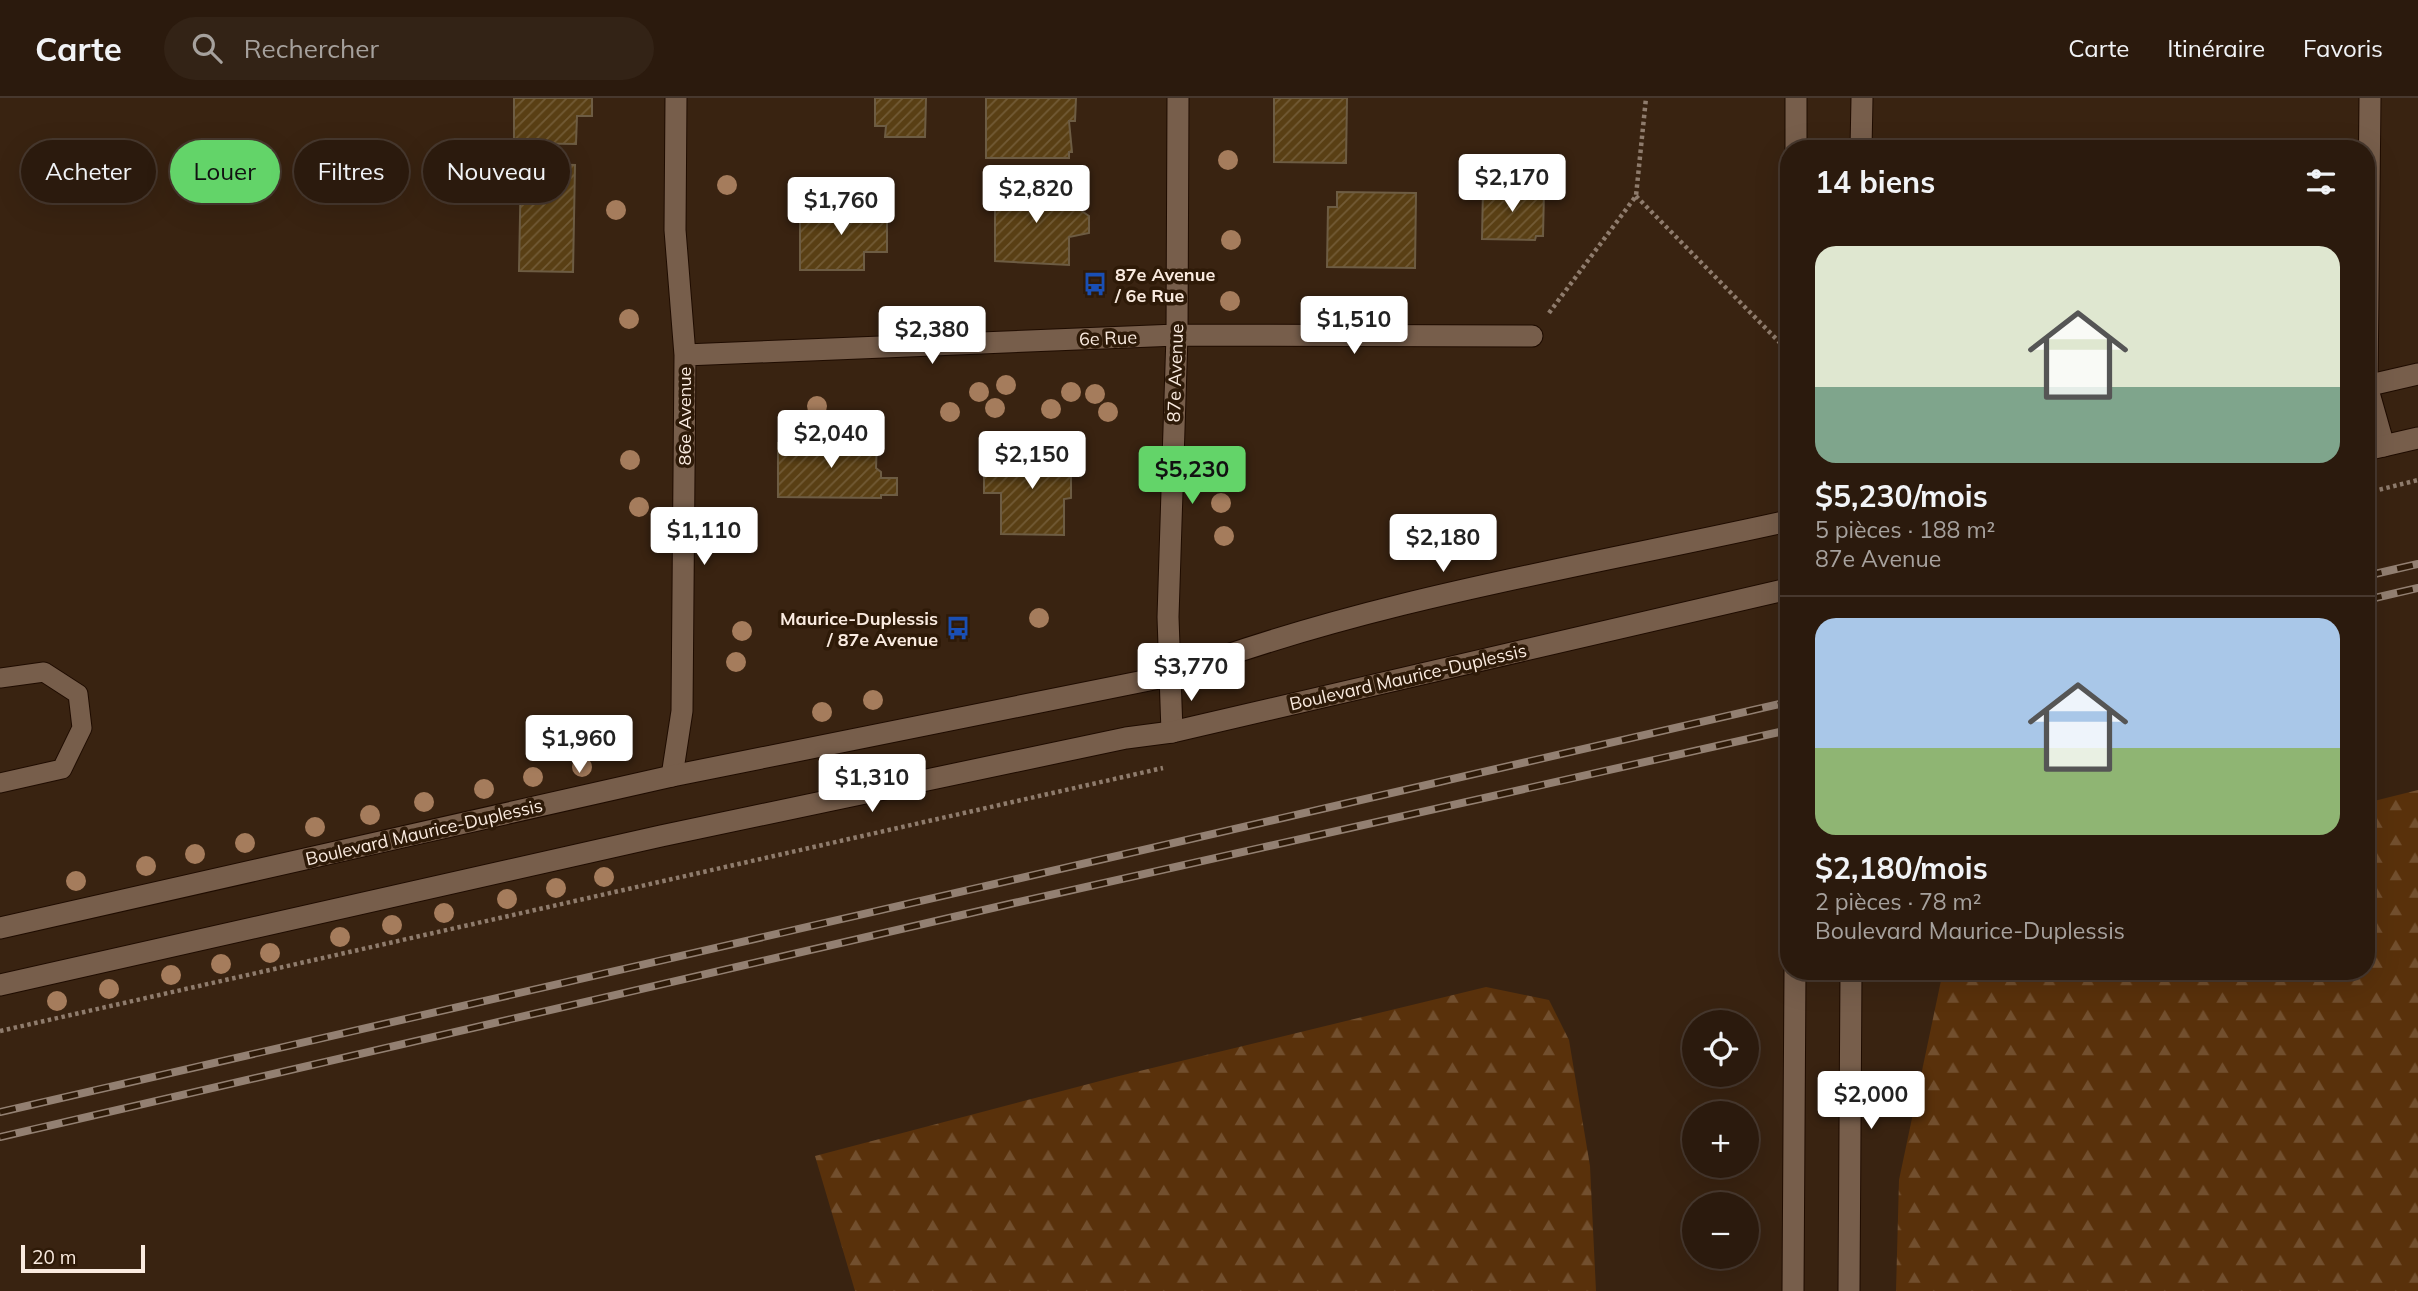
<!DOCTYPE html>
<html lang="fr">
<head>
<meta charset="utf-8">
<style>
  :root { --surface:#2b1a0d; --page:#332316; --text:#f1f3f6; --muted:#a6a19d; --line:#47382e; --accent:#63d469 }
  body { margin:0; font-family:Mulish,sans-serif; background:var(--page); color:var(--text); height:100vh; display:flex; flex-direction:column; font-size:26px; white-space:nowrap }
  * { box-sizing:border-box; margin:0 }
  p { font-size:23px; color:var(--muted) }
  .icon { flex:none; width:38px; height:38px; fill:none; stroke:currentColor; stroke-width:2; stroke-linecap:round; stroke-linejoin:round }
  .map { position:relative; flex:1; overflow:hidden }
  .panel { position:absolute; left:1780px; top:42px; width:595px; height:840px; display:flex; flex-direction:column; background:var(--surface); border-radius:28px; box-shadow:0 7px 28px #0002,0 0 0 2px var(--line) }
  .panel>* { flex:none }
  .top-card { position:absolute; left:21px; top:42px; width:665px; height:63px; display:flex; gap:14px }
  .buttons { position:absolute; left:1682px; top:912px; display:grid; gap:14px }
  .buttons a { display:grid; place-items:center; width:77px; height:77px; border-radius:50%; background:var(--surface); box-shadow:0 7px 28px #0002,0 0 0 2px var(--line); font-size:35px }
  .scale { position:absolute; left:21px; bottom:18px; width:124px; box-sizing:border-box; padding-left:7px; border:4px solid #faebe0; border-top:0; font-size:19px; line-height:24px; white-space:nowrap; color:#faebe0; -webkit-text-stroke:5px #2e1a08; paint-order:stroke }
  .price { position:absolute; translate:-50% -60px; padding:0 16px; border-radius:7px; background:#fff; color:#222; font-size:23px; line-height:46px; filter:drop-shadow(0 2px 4px #0008) }
  .price::after { content:''; position:absolute; left:50%; top:42px; width:21px; height:16px; margin-left:-10px; background:inherit; clip-path:polygon(0 0,100% 0,50% 100%) }
  .price.on { background:var(--accent); color:#111 }
  ul { padding:0; list-style:none }
  li { display:grid; align-content:center; gap:14px; height:371px; padding:0 35px }
  li+li { border-top:2px solid var(--line) }
  li span { display:grid; place-items:center; height:217px; border-radius:21px; color:#555 }
  li>.icon { margin-inline-start:auto }
  span .icon { width:126px; height:126px; fill:#fffc; stroke-width:1 }
  li b { font-size:30px }
  h2 { display:flex; justify-content:space-between; align-items:center; height:84px; padding:0 35px; font-size:30px }
  .pill { padding:0 24px; border-radius:32px; background:var(--surface); box-shadow:0 7px 28px #0002,0 0 0 2px var(--line); font-size:24px; line-height:63px }
  .pill.on { background:var(--accent); color:#111 }
  header { display:flex; align-items:center; gap:42px; box-sizing:border-box; height:98px; padding:0 35px; background:var(--surface); border-bottom:2px solid var(--line) }
  header strong { font-size:33px }
  nav { display:flex; gap:38px; margin-inline-start:auto; font-size:24px }
  .search { width:490px; height:63px; background:var(--page); display:flex; align-items:center; gap:18px; box-sizing:border-box; padding:0 24px; border-radius:38px; color:var(--muted); font-size:26px }
  .map>svg:first-child { display:block }
  .forest { fill:url(#forest-firs) }
  .building { fill:url(#building-hatch); stroke:#6d5c43; stroke-width:2 }
  .lines { fill:none; stroke-linecap:round; stroke-linejoin:round }
  .lane-casing { stroke:#1f0c00; stroke-width:21 }
  .street-casing { stroke:#1f0c00; stroke-width:23 }
  .secondary-casing { stroke:#1f0c00; stroke-width:23 }
  .path { stroke:#8f7c6d; stroke-width:4.5; stroke-dasharray:3.5 3.5; stroke-linecap:butt }
  .lane { stroke:#775e4b; stroke-width:19 }
  .street { stroke:#775e4b; stroke-width:21 }
  .secondary { stroke:#775e4b; stroke-width:21 }
  .rail-casing { stroke:#938072; stroke-width:8 }
  .rail { stroke:#2e1a08; stroke-width:5; stroke-dasharray:16; stroke-linecap:butt }
  .tree { fill:#a57c5c }
  .labels { text-anchor:middle; dominant-baseline:central; stroke-width:7; stroke-linejoin:round; paint-order:stroke }
  .poi-label { font-size:18px; font-weight:bold; fill:#faebe0; stroke:#2e1a08; text-anchor:start }
  .street-label { font-size:18px; fill:#faebe0; stroke:#2e1a08 }
</style>
</head>
<body>
<header>
<strong>Carte</strong>
<div class="search"><svg class="icon" aria-label="search" viewBox="0 0 24 24"><circle cx="10" cy="10" r="6"/><path d="M15 15l6 6"/></svg>Rechercher</div>
<nav><a>Carte</a><a>Itinéraire</a><a>Favoris</a></nav>
</header>
<div class="map">
<svg width="2418" height="1193" viewBox="0 0 2418 1193">
  <defs>
    <pattern id="forest-firs" width="22" height="20" patternUnits="userSpaceOnUse" patternTransform="scale(1.75)"><rect width="22" height="20" fill="#59310b"/><path d="M5 1l3.5 6h-7zM16 11l3.5 6h-7z" fill="#724f2e"/></pattern>
    <pattern id="building-hatch" width="6" height="6" patternUnits="userSpaceOnUse" patternTransform="scale(1.75)"><rect width="6" height="6" fill="#593f14"/><path d="M-1 1l2-2M0 6l6-6M5 7l2-2" fill="none" stroke="#725b36"/></pattern>
  </defs>
  <rect width="100%" height="100%" fill="#392311"/>
  <path class="forest" d="M 2418,692 L 2418,1193 L 1896,1193 L 1899,1082 L 1943,873 L 2366,873 L 2366,705 Z
    M 1486,889 L 1549,902 L 1569,942 L 1590,1068 L 1596,1193 L 855,1193 L 815,1058 L 1119,978 Z"/>
  <path class="building" d="M 514,0 L 592,0 L 592,18 L 577,18 L 576,46 L 514,45 Z
    M 875,0 L 926,0 L 925,39 L 885,39 L 886,28 L 875,28 Z
    M 986,0 L 1076,0 L 1075,23 L 1069,23 L 1072,54 L 1069,54 L 1069,60 L 986,60 Z
    M 1274,0 L 1347,0 L 1346,65 L 1274,64 Z
    M 521,65 L 575,67 L 573,174 L 519,173 Z
    M 995,89 L 1070,89 L 1070,112 L 1080,112 L 1089,118 L 1089,135 L 1069,139 L 1069,167 L 995,163 Z
    M 1483,89 L 1544,93 L 1543,138 L 1536,138 L 1535,142 L 1482,141 Z
    M 1337,94 L 1416,95 L 1415,170 L 1327,169 L 1328,109 L 1337,109 Z
    M 865,107 L 887,107 L 887,154 L 864,154 L 864,172 L 800,172 L 800,110 L 865,110 Z
    M 828,336 L 846,336 L 846,341 L 852,341 L 852,344 L 877,344 L 876,370 L 881,374 L 881,380 L 897,380 L 897,397 L 881,397 L 881,400 L 778,399 L 778,345 L 828,341 Z
    M 1071,352 L 1071,400 L 1064,401 L 1064,437 L 1001,436 L 1001,395 L 984,395 L 984,372 L 1002,372 L 1001,354 Z"/>
  <g class="lines">
    <g class="lane-casing">
      <path id="lane" d="M 0,580 L 44,574 L 78,596 L 82,630 L 62,671 L 0,685"/>
    </g>
    <g class="street-casing">
      <path id="street" d="M 1796,0 L 1796,51
        M 2370,0 L 2367,288 L 2384,348
        M 1861,51 L 1862,0
        M 685,257 L 1177,237 L 1532,238
        M 1172,634 L 1168,519 L 1177,237 L 1178,0
        M 672,678 L 682,613 L 685,257 L 675,132 L 676,0
        M 1793,1193 L 1795,873
        M 1849,1193 L 1851,873"/>
    </g>
    <g class="secondary-casing">
      <path id="secondary" d="M 2366,288 L 2418,276
        M 2366,352 L 2418,340
        M 0,830 L 672,678 L 1169,578 C 1368,502 1581,469 1788,423
        M 0,887 L 661,738 L 1126,640 L 1172,634 L 1788,491"/>
    </g>
    <path class="path" d="M 1636,98 L 1788,253
      M 1549,215 L 1636,98 L 1646,0
      M 2366,395 L 2418,382
      M 0,933 L 1163,670"/>
    <use href="#lane" class="lane"/>
    <use href="#street" class="street"/>
    <use href="#secondary" class="secondary"/>
    <g class="rail-casing">
      <path id="rail" d="M 2366,478 L 2418,466
        M 2366,502 L 2418,490
        M 0,1014 L 1788,604
        M 0,1039 L 1014,805 L 1788,632"/>
    </g>
    <use href="#rail" class="rail"/>
  </g>
  <g class="tree">
    <circle cx="1228" cy="62" r="10"/>
    <circle cx="727" cy="87" r="10"/>
    <circle cx="616" cy="112" r="10"/>
    <circle cx="1231" cy="142" r="10"/>
    <circle cx="1230" cy="203" r="10"/>
    <circle cx="629" cy="221" r="10"/>
    <circle cx="1006" cy="287" r="10"/>
    <circle cx="979" cy="294" r="10"/>
    <circle cx="1071" cy="294" r="10"/>
    <circle cx="1095" cy="296" r="10"/>
    <circle cx="817" cy="308" r="10"/>
    <circle cx="995" cy="310" r="10"/>
    <circle cx="1051" cy="311" r="10"/>
    <circle cx="950" cy="314" r="10"/>
    <circle cx="1108" cy="314" r="10"/>
    <circle cx="630" cy="362" r="10"/>
    <circle cx="1221" cy="405" r="10"/>
    <circle cx="639" cy="409" r="10"/>
    <circle cx="1224" cy="438" r="10"/>
    <circle cx="1039" cy="520" r="10"/>
    <circle cx="742" cy="533" r="10"/>
    <circle cx="736" cy="564" r="10"/>
    <circle cx="873" cy="602" r="10"/>
    <circle cx="822" cy="614" r="10"/>
    <circle cx="582" cy="669" r="10"/>
    <circle cx="533" cy="679" r="10"/>
    <circle cx="484" cy="691" r="10"/>
    <circle cx="424" cy="704" r="10"/>
    <circle cx="370" cy="717" r="10"/>
    <circle cx="315" cy="729" r="10"/>
    <circle cx="245" cy="745" r="10"/>
    <circle cx="195" cy="756" r="10"/>
    <circle cx="146" cy="768" r="10"/>
    <circle cx="604" cy="779" r="10"/>
    <circle cx="76" cy="783" r="10"/>
    <circle cx="556" cy="790" r="10"/>
    <circle cx="507" cy="801" r="10"/>
    <circle cx="444" cy="815" r="10"/>
    <circle cx="392" cy="827" r="10"/>
    <circle cx="340" cy="839" r="10"/>
    <circle cx="270" cy="855" r="10"/>
    <circle cx="221" cy="866" r="10"/>
    <circle cx="171" cy="877" r="10"/>
    <circle cx="109" cy="891" r="10"/>
    <circle cx="57" cy="903" r="10"/>
  </g>
  <defs>
    <g id="bus-bare" transform="scale(1.89)"><path d="M-5-6H5V4H4V6H2V4H-2V6H-4V4H-5ZM-3.5-4V0h7V-4ZM-3.5 1.2v1.5H-2V1.2ZM2 1.2v1.5H3.5V1.2Z" fill="#1a4fb4" stroke="#2e1a08" stroke-width="2.5" paint-order="stroke"/></g>
  </defs>
  <g fill-rule="evenodd">
    <use href="#bus-bare" x="1095" y="186"/>
    <use href="#bus-bare" x="958" y="530"/>
  </g>
  <g class="labels">
    <g class="poi-label">
      <text x="1115" y="176">87e Avenue<tspan x="1115" dy="21">/ 6e Rue</tspan></text>
      <text x="938" y="520" text-anchor="end">Maurice-Duplessis<tspan x="938" dy="21">/ 87e Avenue</tspan></text>
    </g>
    <g class="street-label">
      <text transform="translate(1108 240) rotate(-2)">6e Rue</text>
      <text transform="translate(1175 275) rotate(-88)">87e Avenue</text>
      <text transform="translate(684 318) rotate(-90)">86e Avenue</text>
      <text transform="translate(1408 579) rotate(-13)">Boulevard Maurice-Duplessis</text>
      <text transform="translate(424 734) rotate(-13)">Boulevard Maurice-Duplessis</text>
    </g>
  </g>
</svg>
<div class="buttons">
<a><svg class="icon" aria-label="locate" viewBox="0 0 24 24"><circle cx="12" cy="12" r="6"/><path d="M12 2v4M12 18v4M2 12h4M18 12h4"/></svg></a>
<a>+</a>
<a>−</a>
</div>
<div class="scale">20 m</div>
<b class="price" style="left:1512px;top:116px">$2,170</b>
<b class="price" style="left:1036px;top:127px">$2,820</b>
<b class="price" style="left:841px;top:139px">$1,760</b>
<b class="price" style="left:1354px;top:258px">$1,510</b>
<b class="price" style="left:932px;top:268px">$2,380</b>
<b class="price" style="left:831px;top:372px">$2,040</b>
<b class="price" style="left:1032px;top:393px">$2,150</b>
<b class="price on" style="left:1192px;top:408px">$5,230</b>
<b class="price" style="left:704px;top:469px">$1,110</b>
<b class="price" style="left:1443px;top:476px">$2,180</b>
<b class="price" style="left:1191px;top:605px">$3,770</b>
<b class="price" style="left:579px;top:677px">$1,960</b>
<b class="price" style="left:872px;top:716px">$1,310</b>
<b class="price" style="left:1871px;top:1033px">$2,000</b>
<div class="top-card">
<a class="pill">Acheter</a>
<a class="pill on">Louer</a>
<a class="pill">Filtres</a>
<a class="pill">Nouveau</a>
</div>
<section class="panel">
<h2>14 biens<svg class="icon" aria-label="filters" viewBox="0 0 24 24"><path d="M4 7h16M4 17h16"/><circle cx="9" cy="7" r="2"/><circle cx="15" cy="17" r="2"/></svg></h2>
<ul>
<li><span style="background:linear-gradient(#dfe7d0 65%,#7fa58c 0)"><svg class="icon" aria-label="home" viewBox="0 0 24 24"><path d="M3 11l9-7 9 7M6 9v11h12V9"/></svg></span><div><b>$5,230/mois</b><p>5 pièces · 188 m²</p><p>87e Avenue</p></div></li>
<li><span style="background:linear-gradient(#a9c7e8 60%,#8fb573 0)"><svg class="icon" aria-label="home" viewBox="0 0 24 24"><path d="M3 11l9-7 9 7M6 9v11h12V9"/></svg></span><div><b>$2,180/mois</b><p>2 pièces · 78 m²</p><p>Boulevard Maurice-Duplessis</p></div></li>
</ul>
</section>
</div>
</body>
</html>
